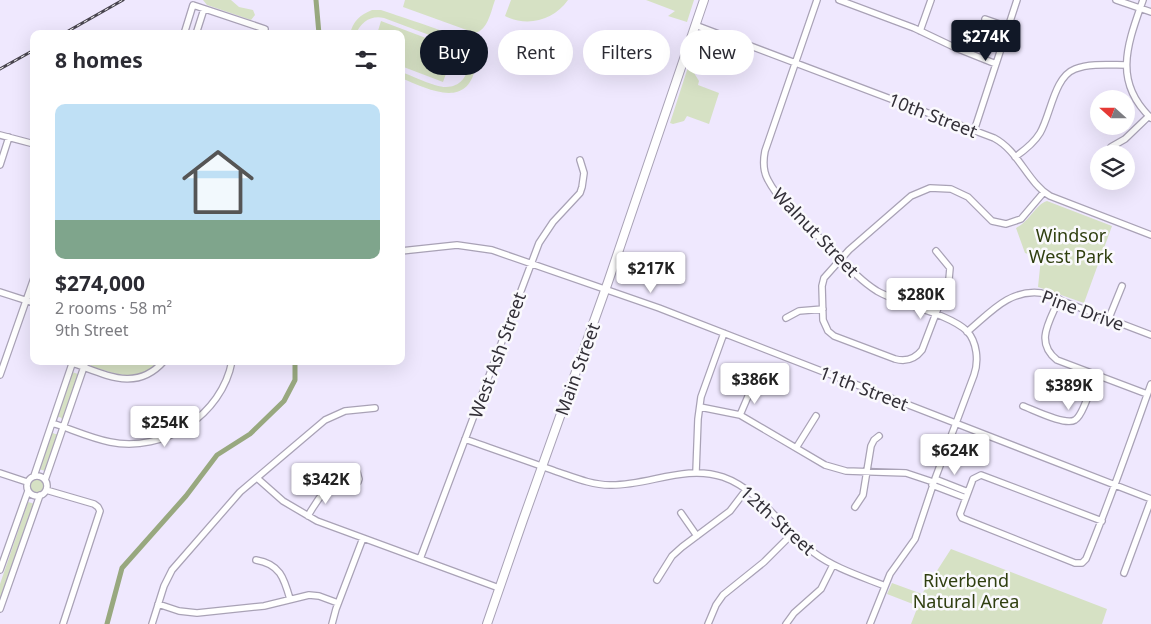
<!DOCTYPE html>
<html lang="en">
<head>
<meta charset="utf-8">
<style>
  :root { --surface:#fff; --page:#f2f2f3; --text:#2b2b33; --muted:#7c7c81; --line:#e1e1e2; --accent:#111827 }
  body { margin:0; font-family:"Noto Sans",sans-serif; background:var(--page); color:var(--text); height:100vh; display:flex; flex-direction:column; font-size:19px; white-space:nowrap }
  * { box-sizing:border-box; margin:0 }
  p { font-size:16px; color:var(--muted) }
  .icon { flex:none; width:28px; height:28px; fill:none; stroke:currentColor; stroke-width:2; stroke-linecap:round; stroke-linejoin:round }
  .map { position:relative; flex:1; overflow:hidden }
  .details { position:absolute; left:30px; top:30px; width:375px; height:335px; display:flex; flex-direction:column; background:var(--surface); border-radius:10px; box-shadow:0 5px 20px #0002 }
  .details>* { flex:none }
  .guide { position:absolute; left:420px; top:30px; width:475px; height:45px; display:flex; gap:10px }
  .needle { width:32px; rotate:291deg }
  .tools { position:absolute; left:1090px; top:90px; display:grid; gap:10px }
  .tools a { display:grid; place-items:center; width:45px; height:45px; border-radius:50%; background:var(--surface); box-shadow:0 5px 20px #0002; font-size:25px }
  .price { position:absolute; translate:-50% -42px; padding:0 11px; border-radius:5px; background:#fff; color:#222; font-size:16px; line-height:32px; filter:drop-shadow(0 1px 2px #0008) }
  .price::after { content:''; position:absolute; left:50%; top:30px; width:15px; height:11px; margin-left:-8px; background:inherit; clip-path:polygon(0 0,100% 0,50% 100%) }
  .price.current { background:var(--accent); color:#fff }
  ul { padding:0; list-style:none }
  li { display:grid; align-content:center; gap:10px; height:265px; padding:0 25px }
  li+li { border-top:1px solid var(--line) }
  li span { display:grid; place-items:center; height:155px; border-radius:10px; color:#555 }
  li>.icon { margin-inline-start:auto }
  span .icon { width:90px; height:90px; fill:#fffc; stroke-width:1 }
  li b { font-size:21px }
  h2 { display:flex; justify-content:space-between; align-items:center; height:60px; padding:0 25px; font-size:21px }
  .tag { padding:0 18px; border-radius:22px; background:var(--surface); box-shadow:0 5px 20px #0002; font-size:18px; line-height:45px }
  .tag.current { background:var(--accent); color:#fff }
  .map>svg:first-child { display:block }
  .green { fill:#d6e1c4 }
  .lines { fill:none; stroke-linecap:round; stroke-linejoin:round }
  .canal { stroke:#98a87f; stroke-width:5 }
  .minor-casing { stroke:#a9a2b6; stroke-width:8 }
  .major-casing { stroke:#a9a2b6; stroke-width:10 }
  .minor { stroke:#fff; stroke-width:5.5 }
  .major { stroke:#fff; stroke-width:8 }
  .rail-casing { stroke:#48444e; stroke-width:3 }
  .rail { stroke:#faf9fd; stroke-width:1; stroke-dasharray:4; stroke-linecap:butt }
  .labels { text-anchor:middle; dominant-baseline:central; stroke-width:5; stroke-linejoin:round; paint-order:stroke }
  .street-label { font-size:18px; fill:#322f37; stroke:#faf9fd }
  .park-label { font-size:18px; fill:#303f10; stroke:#faf9fd }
</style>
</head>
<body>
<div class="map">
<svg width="1151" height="624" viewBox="0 0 1151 624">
  <rect width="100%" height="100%" fill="#efe8fe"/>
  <path class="green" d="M 203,0 L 231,0 L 239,7 L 253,10 L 255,15 L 251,20 L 207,5 Z
    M 405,0 L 495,0 C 491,11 488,30 475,33 L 403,7 Z
    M 511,0 L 568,0 C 553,21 527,27 505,16 Z
    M 646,0 L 694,0 L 687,22 L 668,16 L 675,11 Z
    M 372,10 L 381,10 L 393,14 C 409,20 456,33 467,44 C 473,51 476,60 475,69 C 466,110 426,88 401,78 L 401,72 C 413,76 434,87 446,87 C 470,87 475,56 456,45 L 384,18 C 371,15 361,22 356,34 L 350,34 C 353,21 360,15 372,10 Z
    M 381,21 L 455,49 L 443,82 L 401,66 L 401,34 L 377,34 Z
    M 688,67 L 691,68 L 699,81 L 698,85 L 719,93 L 709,124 L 687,116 L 684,121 L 673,124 L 670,123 Z
    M 1047,201 L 1112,226 L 1084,303 L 1038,287 L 1041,258 L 1025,253 L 1016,228 C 1030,221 1036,204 1047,201 Z
    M 89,361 L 160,361 C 138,384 116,374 91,366 Z
    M 72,372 L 78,374 L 63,420 L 60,417 L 56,418 Z
    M 51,432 L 55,434 L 58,434 L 45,471 L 39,469 Z
    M 34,478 L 40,479 L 44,484 L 43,490 L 39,494 L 33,493 L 29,489 L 29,483 Z
    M 28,502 L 35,504 L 0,605 L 0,584 Z
    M 951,549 L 1107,609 L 1102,624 L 911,624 L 918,606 L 887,594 L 892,583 L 922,594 Z"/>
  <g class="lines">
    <path class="canal" d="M 316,0 L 319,34
      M 107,624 L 122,568 L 186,496 L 217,455 L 250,434 L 284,401 L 295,380 L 295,361"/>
    <g class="minor-casing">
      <path id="minor" d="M 817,0 L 765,151 C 763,161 763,171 768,180 C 780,203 803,221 821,239 C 839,256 856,278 877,291 C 901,305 948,313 967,331 C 977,342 979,361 974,375 L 935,479 L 915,539 L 890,574 L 870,624
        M 839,0 L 914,28 L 956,48 L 996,64
        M 1116,0 L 1151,12
        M 1143,0 C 1128,43 1112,81 1151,118
        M 985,19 L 1008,27
        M 695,25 L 994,138 C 1019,151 1027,182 1050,196 L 1151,235
        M 920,31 L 931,0
        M 184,34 L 193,5 L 265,29 L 264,34
        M 196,34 L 204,9
        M 974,131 L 1017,0
        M 0,135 L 34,144
        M 1111,147 L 1125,139 L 1149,116
        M 1015,157 C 1025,150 1034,143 1040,133 C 1051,114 1054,77 1075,69 C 1090,63 1111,65 1126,65
        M 0,165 L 9,137
        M 401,251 L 457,245 L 492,250 L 659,308 L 1151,499
        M 936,251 L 950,268 L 949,279 L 922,350 C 915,359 906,362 895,359 L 834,336 L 828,331 L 823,320 L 822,286 L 824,278 L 849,250 L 911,196 L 930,188 L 951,189 L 968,197 L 992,221 L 1006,224 L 1021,219 L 1044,192
        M 0,292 L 34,303
        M 1059,299 C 1050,321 1034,342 1057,360 L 1147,394
        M 786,318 L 799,311 L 823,309
        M 1109,318 L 1122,286
        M 967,332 C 990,313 1009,289 1041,293 L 1151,335
        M 72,363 C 105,374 136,393 164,361
        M 0,375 L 34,278
        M 1023,406 C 1034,410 1065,426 1075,420 C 1083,416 1092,384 1096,374
        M 700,407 L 740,415 L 825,465 L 846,471 L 906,473 L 933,482
        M 740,415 L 752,387
        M 52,423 C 71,429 90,438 110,442 C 164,453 222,415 232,361
        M 465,439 C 495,450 525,460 555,471 C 573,477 591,485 610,485 C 648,486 685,464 723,477 C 760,490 782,529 813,552 C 834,568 860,576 885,586
        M 796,448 L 816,416
        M 696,472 L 698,419 L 701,397 L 724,333
        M 0,473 L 27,482
        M27 486a10 10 0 1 1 20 0a10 10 0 1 1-20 0Z
        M 34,476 L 73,361
        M 257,478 L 283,501 L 317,521 L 499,588
        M 935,479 L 968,492
        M 45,480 L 86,361
        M 932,485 L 966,498
        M 46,490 L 94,504 L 98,507 L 100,511 L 63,624
        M 855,507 L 863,495 L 871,446 L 874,440 L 879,436
        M 681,513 L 697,536
        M 308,516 C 315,503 339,466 357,472 L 359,479 L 358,482 L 352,485 L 345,483 L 341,477
        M 1102,521 L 981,475 L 973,479 L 960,514 L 962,518 L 1075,563 L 1082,563 L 1086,559 C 1110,501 1130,443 1151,384
        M 420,559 L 539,243 L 553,222 L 580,193 L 582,187 L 584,173 L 580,160
        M 256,560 C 280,564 284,578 290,599
        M 0,570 L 28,491
        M 1124,573 L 1151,500
        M 657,580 L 672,556 L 682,547 L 730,511 L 746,490
        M 158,604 L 179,611 L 197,613 L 264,606 L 309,595 L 319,596 L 338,603
        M 0,609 L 40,495
        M 152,624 L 164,586 L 172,570 L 240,492 L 325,420 L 345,411 L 375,408
        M 332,624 L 336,609 L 363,538
        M 708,624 L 716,605 L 723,595 L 764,562 L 792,534
        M 786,624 L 794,613 L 821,589 L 833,565"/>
    </g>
    <g class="major-casing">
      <path id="major" d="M 487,624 L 523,520 L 608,282 L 704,0"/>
    </g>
    <use href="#minor" class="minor"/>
    <use href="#major" class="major"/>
    <g class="rail-casing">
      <path id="rail" d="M 63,34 L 123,0
        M 0,69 L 34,50"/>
    </g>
    <use href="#rail" class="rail"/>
  </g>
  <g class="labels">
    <g class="street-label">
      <text transform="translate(933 115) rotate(21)">10th Street</text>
      <text transform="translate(816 232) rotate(46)">Walnut Street</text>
      <text transform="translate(1083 310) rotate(20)">Pine Drive</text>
      <text transform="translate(497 355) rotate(-70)">West Ash Street</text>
      <text transform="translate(577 369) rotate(-70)">Main Street</text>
      <text transform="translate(864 388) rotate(21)">11th Street</text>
      <text transform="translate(778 520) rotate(42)">12th Street</text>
    </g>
    <g class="park-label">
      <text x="1071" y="235">Windsor<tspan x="1071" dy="21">West Park</tspan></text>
      <text x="966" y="580">Riverbend<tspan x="966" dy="21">Natural Area</tspan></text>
    </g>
  </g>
</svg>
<div class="tools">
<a><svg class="needle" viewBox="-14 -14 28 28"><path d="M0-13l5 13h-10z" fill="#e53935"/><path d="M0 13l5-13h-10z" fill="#7c7c81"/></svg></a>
<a><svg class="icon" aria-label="layers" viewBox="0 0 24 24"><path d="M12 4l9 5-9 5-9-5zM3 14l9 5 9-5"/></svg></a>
</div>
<b class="price current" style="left:986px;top:62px">$274K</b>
<b class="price" style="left:651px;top:294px">$217K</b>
<b class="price" style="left:921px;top:320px">$280K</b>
<b class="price" style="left:755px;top:405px">$386K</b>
<b class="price" style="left:1069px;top:411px">$389K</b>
<b class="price" style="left:165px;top:448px">$254K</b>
<b class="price" style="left:955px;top:476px">$624K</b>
<b class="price" style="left:326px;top:505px">$342K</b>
<div class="guide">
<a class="tag current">Buy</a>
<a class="tag">Rent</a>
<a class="tag">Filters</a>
<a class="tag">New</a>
</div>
<section class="details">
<h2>8 homes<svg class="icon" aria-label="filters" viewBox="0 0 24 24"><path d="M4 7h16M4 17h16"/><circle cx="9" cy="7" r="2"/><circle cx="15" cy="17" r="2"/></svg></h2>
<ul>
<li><span style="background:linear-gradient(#bfe0f5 75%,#7fa58c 0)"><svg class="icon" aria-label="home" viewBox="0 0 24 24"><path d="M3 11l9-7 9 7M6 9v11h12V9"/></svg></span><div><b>$274,000</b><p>2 rooms · 58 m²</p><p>9th Street</p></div></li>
</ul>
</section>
</div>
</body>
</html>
